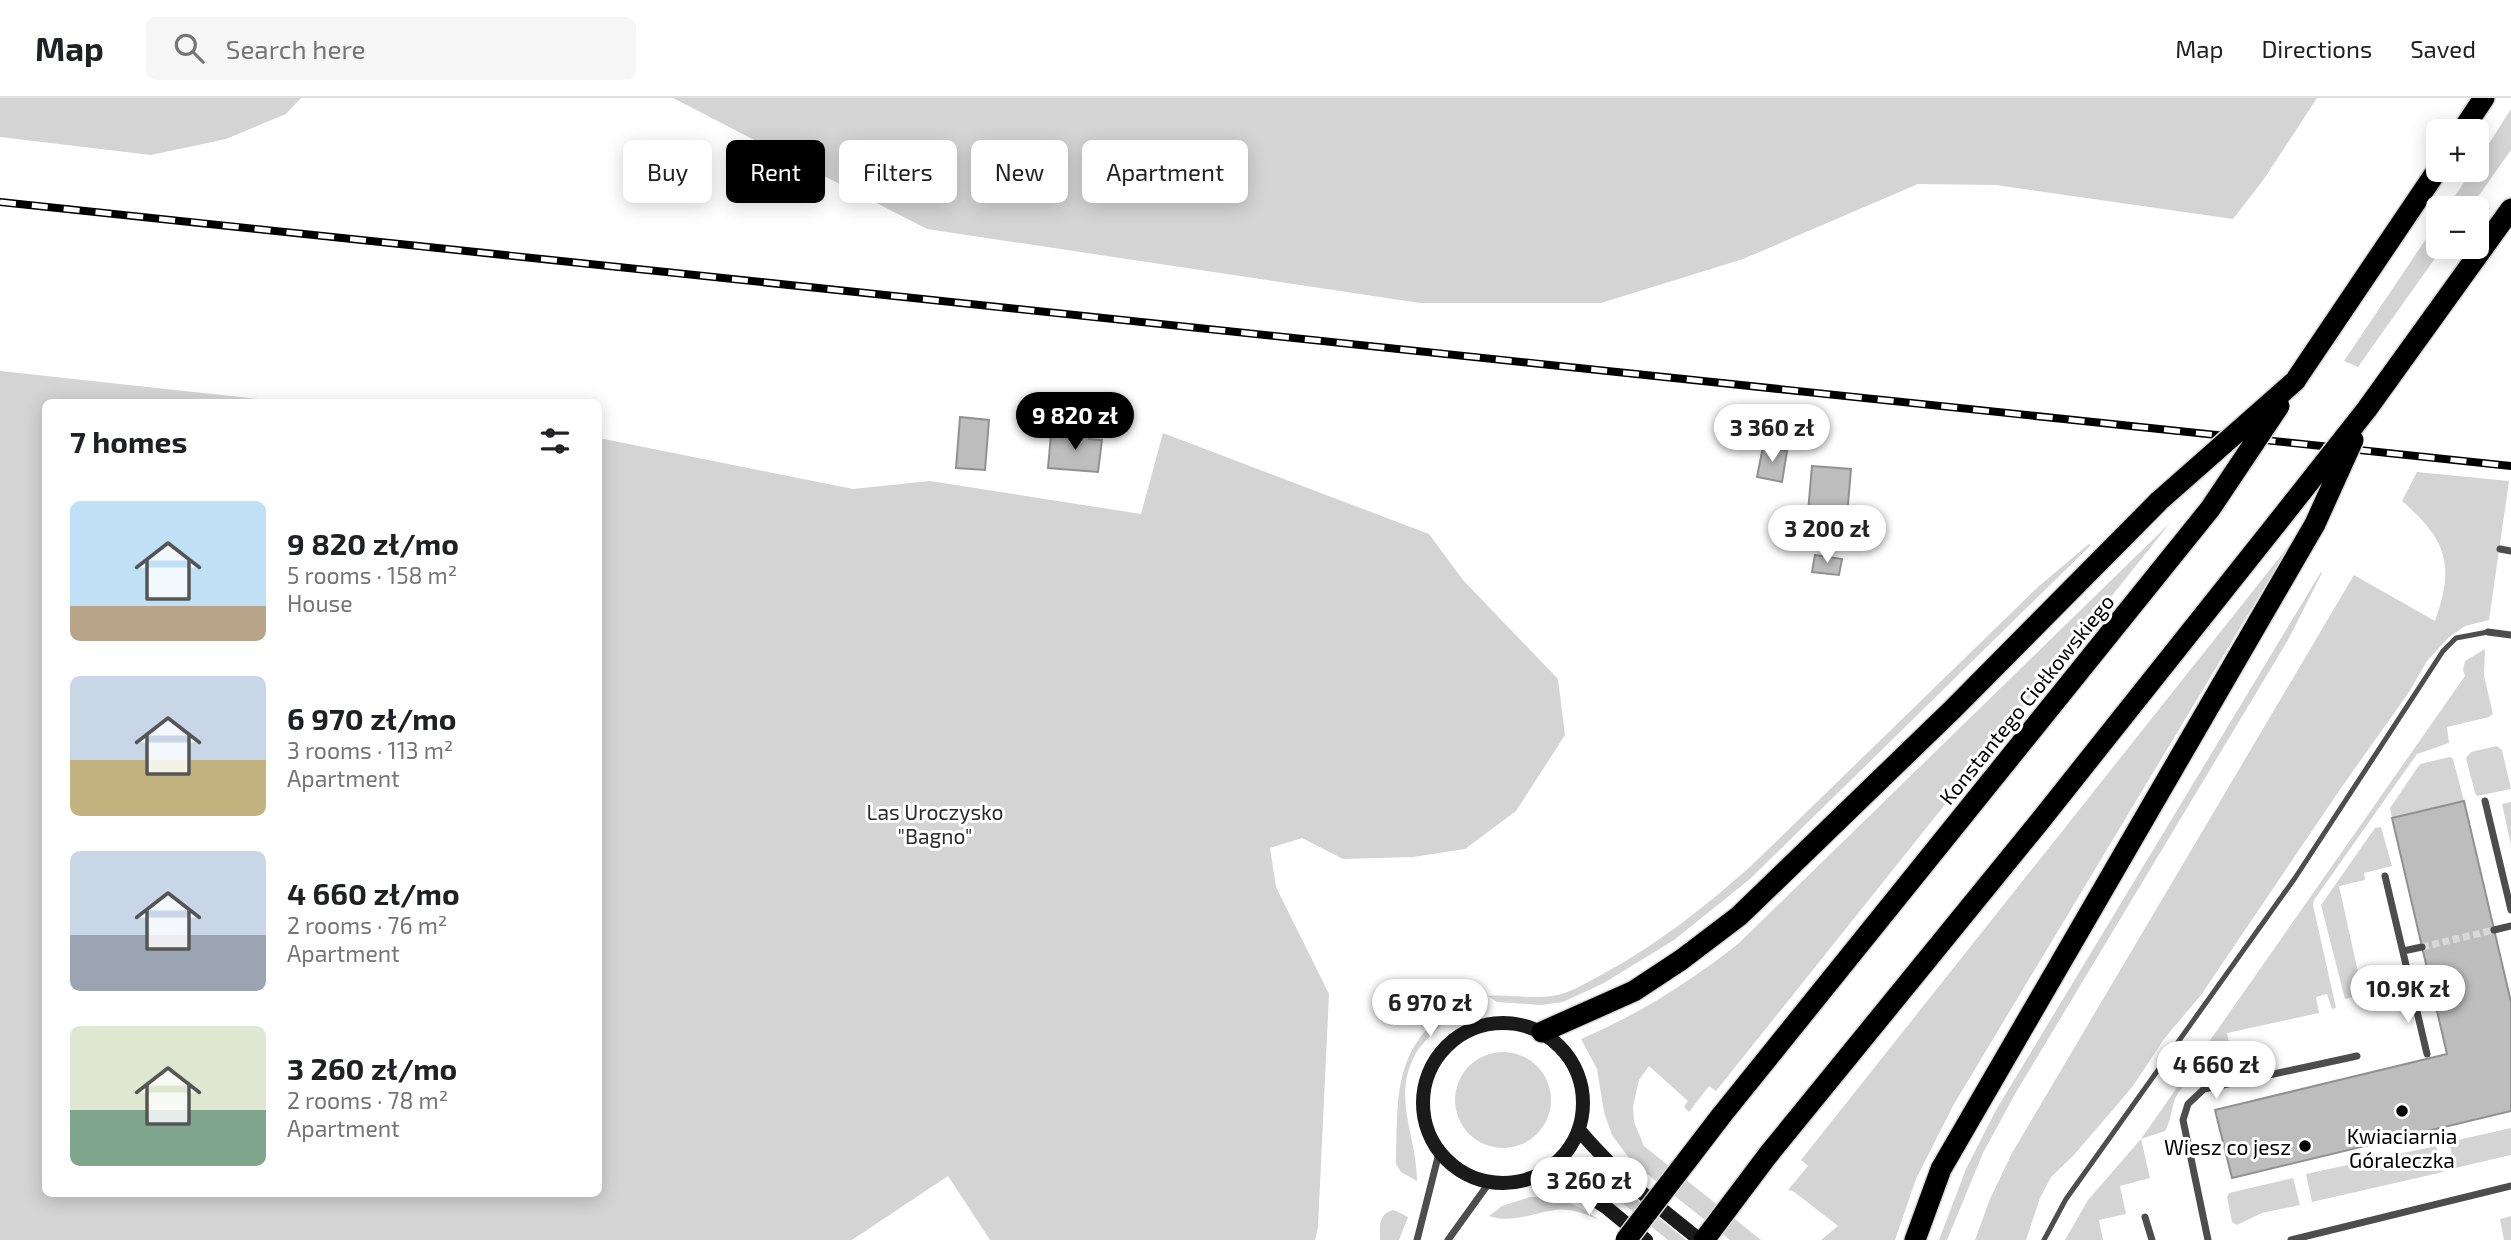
<!DOCTYPE html>
<html lang="en">
<head>
<meta charset="utf-8">
<style>
  :root { --surface:#fff; --page:#f6f6f6; --text:#202124; --muted:#757577; --line:#e0e0e0; --accent:#000 }
  body { margin:0; font-family:"Exo 2",sans-serif; background:var(--page); color:var(--text); height:100vh; display:flex; flex-direction:column; font-size:26px; white-space:nowrap }
  * { box-sizing:border-box; margin:0 }
  p { font-size:23px; color:var(--muted) }
  .icon { flex:none; width:38px; height:38px; fill:none; stroke:currentColor; stroke-width:2; stroke-linecap:round; stroke-linejoin:round }
  .map { position:relative; flex:1; overflow:hidden }
  .drawer { position:absolute; left:42px; top:301px; width:560px; height:798px; display:flex; flex-direction:column; background:var(--surface); border-radius:10px; box-shadow:0 4px 18px #0003 }
  .drawer>* { flex:none }
  .banner { position:absolute; left:623px; top:42px; width:665px; height:63px; display:flex; gap:14px }
  .fabs { position:absolute; left:2426px; top:21px; display:grid; gap:14px }
  .fabs a { display:grid; place-items:center; width:63px; height:63px; border-radius:10px; background:var(--surface); box-shadow:0 4px 18px #0003; font-size:35px }
  .price { position:absolute; translate:-50% -60px; padding:0 16px; border-radius:24px; background:#fff; color:#222; font-size:23px; line-height:46px; filter:drop-shadow(0 2px 4px #0008) }
  .price::after { content:''; position:absolute; left:50%; top:42px; width:21px; height:16px; margin-left:-10px; background:inherit; clip-path:polygon(0 0,100% 0,50% 100%) }
  .price.selected { background:var(--accent); color:#fff }
  ul { padding:0; list-style:none }
  li { display:flex; align-items:center; gap:21px; height:175px; padding:0 28px }
  li span { display:grid; place-items:center; flex:none; width:196px; height:140px; border-radius:10px; color:#555 }
  li>.icon { margin-inline-start:auto }
  span .icon { width:84px; height:84px; fill:#fffc; stroke-width:1 }
  li b { font-size:30px }
  h2 { display:flex; justify-content:space-between; align-items:center; height:84px; padding:0 28px; font-size:30px }
  .pill { padding:0 24px; border-radius:10px; background:var(--surface); box-shadow:0 4px 18px #0003; font-size:24px; line-height:63px }
  .pill.selected { background:var(--accent); color:#fff }
  header { display:flex; align-items:center; gap:42px; box-sizing:border-box; height:98px; padding:0 35px; background:var(--surface); border-bottom:2px solid var(--line) }
  header strong { font-size:33px }
  nav { display:flex; gap:38px; margin-inline-start:auto; font-size:24px }
  .search { width:490px; height:63px; background:var(--page); display:flex; align-items:center; gap:18px; box-sizing:border-box; padding:0 24px; border-radius:10px; color:var(--muted); font-size:26px }
  .map>svg:first-child { display:block }
  .green { fill:#d4d4d4 }
  .building { fill:#bdbdbd; stroke:#919191; stroke-width:2 }
  .lines { fill:none; stroke-linecap:round; stroke-linejoin:round }
  .street-tunnel { stroke:#d9d9d9; stroke-width:7; stroke-dasharray:7 3.5; stroke-linecap:butt }
  .highway-casing { stroke:#dbdbdb; stroke-width:24 }
  .lane { stroke:#4d4d4d; stroke-width:5 }
  .street { stroke:#4d4d4d; stroke-width:7 }
  .secondary { stroke:#1a1a1a; stroke-width:14 }
  .highway { stroke:#000; stroke-width:21 }
  .rail-casing { stroke:#000; stroke-width:8 }
  .rail { stroke:#fff; stroke-width:5; stroke-dasharray:16; stroke-linecap:butt }
  .highway-bridge-casing { stroke:#dbdbdb; stroke-width:24; stroke-linecap:butt }
  .highway-bridge { stroke:#000; stroke-width:21 }
  .poi-dot { fill:#000; stroke:#fff; stroke-width:2.5 }
  .labels { text-anchor:middle; dominant-baseline:central; stroke-width:6; stroke-linejoin:round; paint-order:stroke }
  .street-label { font-size:21px; fill:#000; stroke:#fff }
  .park-label { font-size:21px; fill:#2b2b2b; stroke:#fff }
  .poi-label { font-size:21px; fill:#000; stroke:#fff }
</style>
</head>
<body>
<header>
<strong>Map</strong>
<div class="search"><svg class="icon" aria-label="search" viewBox="0 0 24 24"><circle cx="10" cy="10" r="6"/><path d="M15 15l6 6"/></svg>Search here</div>
<nav><a>Map</a><a>Directions</a><a>Saved</a></nav>
</header>
<div class="map">
<svg width="2511" height="1142" viewBox="0 0 2511 1142">
  <rect width="100%" height="100%" fill="#fff"/>
  <path class="green" d="M 0,0 L 301,0 L 286,16 L 226,41 L 151,57 L 0,39 Z
    M 673,0 L 2317,0 L 2264,81 L 2233,121 L 1996,87 L 1918,86 L 1743,161 L 1601,205 L 1420,205 L 927,131 Z
    M 2511,11 L 2511,52 L 2470,110 L 2447,110 L 2472,72 L 2476,72 L 2476,66 Z
    M 2438,123 L 2438,149 L 2443,149 L 2358,269 L 2344,263 Z
    M 0,273 L 287,304 L 46,304 L 46,1096 L 598,1096 L 599,340 L 853,391 L 930,383 L 1141,416 L 1163,335 L 1429,436 L 1463,482 L 1558,581 L 1565,637 L 1516,713 L 1465,751 L 1413,759 L 1343,761 L 1302,740 L 1270,750 L 1276,789 L 1329,896 L 1318,1129 L 1315,1142 L 990,1142 L 948,1078 L 852,1142 L 0,1142 Z
    M 2417,374 L 2509,383 L 2489,522 L 2465,528 L 2448,540 L 2427,563 L 2409,594 L 2339,693 L 2201,897 L 2164,941 L 2133,988 L 2111,1014 L 2073,1058 L 2051,1079 L 2040,1100 L 2026,1142 L 1975,1142 L 1990,1101 L 2012,1055 L 2354,477 L 2435,523 C 2455,467 2447,442 2402,403 Z
    M 2170,425 L 1716,993 L 1709,988 L 1689,1014 L 1684,1009 L 1688,1003 L 1649,968 L 1639,982 L 1633,1008 L 1634,1024 L 1644,1048 L 1761,1142 L 1730,1142 L 1632,1064 L 1612,1037 L 1604,1014 L 1597,971 L 1581,941 C 1639,916 1690,884 1739,845 Z
    M 2291,445 L 1954,1006 L 1916,1081 L 1895,1142 L 1821,1142 L 1838,1128 L 1793,1093 L 1788,1092 L 1808,1068 L 1801,1062 Z
    M 2089,446 L 2091,447 L 1750,781 L 1674,842 L 1604,885 L 1563,904 L 1541,907 L 1497,904 L 1488,898 C 1511,896 1535,902 1557,897 C 1573,894 1587,884 1601,877 C 1657,847 1705,809 1752,767 L 2039,488 Z
    M 2321,474 L 2322,475 L 2288,542 L 2015,996 L 1983,1055 L 1947,1142 L 1939,1142 L 1966,1071 L 1996,1012 Z
    M 2485,551 L 2484,578 L 2493,616 L 2489,619 L 2447,629 L 2449,645 L 2417,656 L 2314,802 L 2313,807 L 2336,910 L 2332,911 L 2327,896 L 2316,899 L 2319,915 L 2227,935 L 2233,963 C 2211,968 2185,979 2175,1001 C 2171,1012 2171,1023 2165,1033 L 2141,1041 L 2150,1080 L 2120,1088 L 2126,1116 L 2099,1122 L 2103,1142 L 2065,1142 L 2088,1102 L 2141,1041 L 2465,578 L 2463,572 L 2465,563 Z
    M 2497,648 L 2502,652 L 2511,691 L 2477,698 L 2475,695 L 2466,660 L 2471,654 Z
    M 2450,659 L 2453,661 L 2464,703 L 2392,720 L 2390,710 L 2420,666 Z
    M 2511,704 L 2511,747 L 2502,706 Z
    M 2381,729 L 2392,768 L 2364,775 L 2365,782 L 2339,788 L 2363,897 L 2345,901 L 2321,807 L 2375,730 Z
    M 1453,909 C 1447,927 1426,938 1416,955 C 1391,1000 1417,1037 1417,1083 L 1401,1074 L 1396,1066 C 1398,1000 1392,950 1453,909 Z
    M1455 1002a48 48 0 1 1 96 0a48 48 0 1 1-96 0Z
    M 2511,1030 L 2511,1057 L 2455,1070 L 2449,1044 Z
    M 2436,1048 L 2443,1074 L 2312,1104 L 2306,1076 Z
    M 1587,1061 L 1686,1142 L 1668,1142 L 1579,1070 L 1583,1062 Z
    M 2293,1080 L 2300,1107 L 2262,1115 L 2237,1127 L 2232,1124 L 2227,1099 L 2229,1095 Z
    M 1530,1099 C 1558,1099 1577,1105 1599,1122 C 1585,1116 1571,1110 1555,1112 C 1533,1115 1511,1126 1489,1118 L 1502,1108 Z
    M 1394,1112 L 1408,1119 L 1399,1142 L 1380,1142 C 1380,1129 1378,1115 1394,1112 Z
    M 2511,1118 L 2511,1142 L 2504,1142 L 2500,1121 Z"/>
  <path class="building" d="M 960,319 L 989,322 L 985,372 L 956,370 Z
    M 1073,333 L 1090,334 L 1089,341 L 1102,342 L 1098,374 L 1048,370 L 1051,336 L 1073,338 Z
    M 1763,349 L 1787,353 L 1782,384 L 1757,379 Z
    M 1812,368 L 1851,371 L 1845,441 L 1806,437 Z
    M 1815,457 L 1842,461 L 1839,477 L 1812,474 Z
    M 2464,703 L 2511,904 L 2511,1013 L 2232,1080 L 2215,1012 L 2447,956 L 2392,720 Z"/>
  <g class="lines">
    <path class="street-tunnel" d="M 2422,849 L 2494,832"/>
    <g class="highway-casing">
      <path id="highway" d="M 2462,33 L 2484,0
        M 2295,283 L 2438,71
        M 2367,311 L 2511,111
        M 1542,934 L 1634,893 L 1681,862 L 1739,818 L 1953,611 L 2159,403
        M 1721,1018 L 2210,411
        M 1704,1142 L 1768,1057 L 2036,728 L 2277,425
        M 1915,1142 L 1941,1071 L 2315,426"/>
    </g>
    <path class="lane" d="M 2044,1142 L 2066,1101 L 2295,780 L 2443,553 L 2456,540 L 2488,534"/>
    <path class="street" d="M 2500,451 L 2511,453
      M 2488,534 L 2511,537
      M 2485,703 L 2511,812
      M 2385,778 L 2427,956
      M 2494,832 L 2511,828
      M 2403,853 L 2422,849
      M 2145,1119 L 2152,1142
      M 1417,1142 L 1439,1055
      M 1448,1142 L 1489,1085
      M 2208,1142 L 2183,1022 L 2188,1006 L 2204,991 L 2357,958
      M 2291,1142 L 2511,1088"/>
    <path class="secondary" d="M1423 1005a80 80 0 1 1 160 0a80 80 0 1 1-160 0Z
      M 1579,1032 C 1614,1074 1657,1108 1700,1142
      M 1548,1071 L 1607,1110 L 1646,1142"/>
    <use href="#highway" class="highway"/>
    <g class="rail-casing">
      <path id="rail" d="M 0,104 L 2511,368"/>
    </g>
    <use href="#rail" class="rail"/>
    <g class="highway-bridge-casing">
      <path id="highway-bridge" d="M 2159,403 L 2295,283
        M 2210,411 L 2279,308
        M 2277,425 L 2367,311
        M 2315,426 L 2353,342
        M 1626,1142 L 1721,1018"/>
    </g>
    <use href="#highway-bridge" class="highway-bridge"/>
  </g>
  <g class="poi-dot">
    <circle cx="2402" cy="1013" r="7"/>
    <circle cx="2305" cy="1048" r="7"/>
  </g>
  <g class="labels">
    <g class="street-label">
      <text transform="translate(2026 601) rotate(-51)">Konstantego Ciołkowskiego</text>
    </g>
    <g class="park-label">
      <text x="935" y="713">Las Uroczysko<tspan x="935" dy="24">"Bagno"</tspan></text>
    </g>
    <g class="poi-label">
      <text x="2402" y="1037">Kwiaciarnia<tspan x="2402" dy="24">Góraleczka</tspan></text>
      <text x="2291" y="1048" text-anchor="end">Wiesz co jesz</text>
    </g>
  </g>
</svg>
<div class="fabs">
<a>+</a>
<a>−</a>
</div>
<b class="price selected" style="left:1075px;top:354px">9 820 zł</b>
<b class="price" style="left:1772px;top:366px">3 360 zł</b>
<b class="price" style="left:1827px;top:467px">3 200 zł</b>
<b class="price" style="left:2408px;top:927px">10.9K zł</b>
<b class="price" style="left:1430px;top:941px">6 970 zł</b>
<b class="price" style="left:2216px;top:1003px">4 660 zł</b>
<b class="price" style="left:1589px;top:1119px">3 260 zł</b>
<div class="banner">
<a class="pill">Buy</a>
<a class="pill selected">Rent</a>
<a class="pill">Filters</a>
<a class="pill">New</a>
<a class="pill">Apartment</a>
</div>
<section class="drawer">
<h2>7 homes<svg class="icon" aria-label="filters" viewBox="0 0 24 24"><path d="M4 7h16M4 17h16"/><circle cx="9" cy="7" r="2"/><circle cx="15" cy="17" r="2"/></svg></h2>
<ul>
<li><span style="background:linear-gradient(#bfe0f5 75%,#b9a48a 0)"><svg class="icon" aria-label="home" viewBox="0 0 24 24"><path d="M3 11l9-7 9 7M6 9v11h12V9"/></svg></span><div><b>9 820 zł/mo</b><p>5 rooms · 158 m²</p><p>House</p></div></li>
<li><span style="background:linear-gradient(#c9d6e8 60%,#c2b280 0)"><svg class="icon" aria-label="home" viewBox="0 0 24 24"><path d="M3 11l9-7 9 7M6 9v11h12V9"/></svg></span><div><b>6 970 zł/mo</b><p>3 rooms · 113 m²</p><p>Apartment</p></div></li>
<li><span style="background:linear-gradient(#c9d6e8 60%,#9aa5b1 0)"><svg class="icon" aria-label="home" viewBox="0 0 24 24"><path d="M3 11l9-7 9 7M6 9v11h12V9"/></svg></span><div><b>4 660 zł/mo</b><p>2 rooms · 76 m²</p><p>Apartment</p></div></li>
<li><span style="background:linear-gradient(#dfe7d0 60%,#7fa58c 0)"><svg class="icon" aria-label="home" viewBox="0 0 24 24"><path d="M3 11l9-7 9 7M6 9v11h12V9"/></svg></span><div><b>3 260 zł/mo</b><p>2 rooms · 78 m²</p><p>Apartment</p></div></li>
</ul>
</section>
</div>
</body>
</html>
